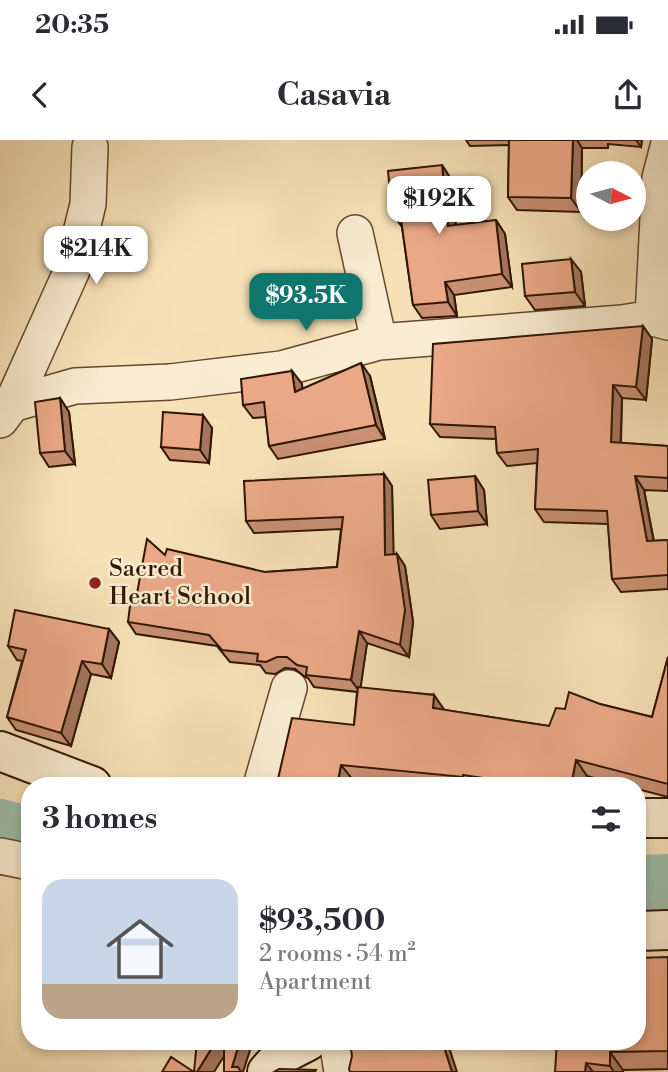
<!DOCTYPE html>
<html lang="en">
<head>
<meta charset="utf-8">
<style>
  :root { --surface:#fff; --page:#f2f2f3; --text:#2b2b33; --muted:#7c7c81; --line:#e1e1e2; --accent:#0f766e }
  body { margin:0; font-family:"Libre Bodoni",serif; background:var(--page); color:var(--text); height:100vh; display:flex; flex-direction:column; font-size:26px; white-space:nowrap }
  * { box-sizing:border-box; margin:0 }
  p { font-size:23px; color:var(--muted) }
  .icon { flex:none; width:38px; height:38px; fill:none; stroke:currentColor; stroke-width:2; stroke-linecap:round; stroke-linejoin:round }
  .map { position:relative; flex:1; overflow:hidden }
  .details { position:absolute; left:21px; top:637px; width:625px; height:273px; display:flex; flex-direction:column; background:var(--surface); border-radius:28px; box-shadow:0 4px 10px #0003 }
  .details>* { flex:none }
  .needle { width:46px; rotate:96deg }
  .tools { position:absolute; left:576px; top:21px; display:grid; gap:14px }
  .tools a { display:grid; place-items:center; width:70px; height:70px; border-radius:50%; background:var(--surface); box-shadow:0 4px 10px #0003; font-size:35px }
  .price { position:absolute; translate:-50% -60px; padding:0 16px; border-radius:14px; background:#fff; color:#222; font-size:23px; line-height:46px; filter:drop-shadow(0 2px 4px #0008) }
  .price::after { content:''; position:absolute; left:50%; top:42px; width:21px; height:16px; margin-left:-10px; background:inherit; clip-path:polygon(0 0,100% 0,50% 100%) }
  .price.on { background:var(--accent); color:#fff }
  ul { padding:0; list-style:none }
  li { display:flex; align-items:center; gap:21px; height:175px; padding:0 21px }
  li+li { border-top:2px solid var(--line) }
  li span { display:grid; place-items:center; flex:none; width:196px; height:140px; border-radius:21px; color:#555 }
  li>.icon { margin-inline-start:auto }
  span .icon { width:84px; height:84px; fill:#fffc; stroke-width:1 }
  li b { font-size:30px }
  h2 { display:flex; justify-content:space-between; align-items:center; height:84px; padding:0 21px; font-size:30px }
  .status { display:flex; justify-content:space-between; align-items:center; height:49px; padding:0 35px; background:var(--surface); direction:ltr }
  .status svg { height:19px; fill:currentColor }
  header { display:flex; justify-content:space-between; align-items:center; height:91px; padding:0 21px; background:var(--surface); font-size:32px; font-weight:800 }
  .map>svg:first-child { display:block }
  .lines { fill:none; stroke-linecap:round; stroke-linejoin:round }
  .river { stroke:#9dbeab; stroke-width:56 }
  .street-casing { stroke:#624930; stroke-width:38 }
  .secondary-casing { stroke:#311603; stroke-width:42 }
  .street { stroke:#f9ecd0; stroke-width:35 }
  .secondary { stroke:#f9ecd0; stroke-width:38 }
  .wall { fill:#c99073; stroke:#311603; stroke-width:2 }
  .shaded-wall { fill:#a4765e; stroke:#311603; stroke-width:2 }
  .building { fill:#eaa886; stroke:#311603; stroke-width:2 }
  .poi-dot { fill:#8f2418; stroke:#f9ecd0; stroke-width:2.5 }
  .labels { text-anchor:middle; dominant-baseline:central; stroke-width:5; stroke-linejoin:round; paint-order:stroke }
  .poi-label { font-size:24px; fill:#311603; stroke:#f9ecd0; text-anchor:start }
</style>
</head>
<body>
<div class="status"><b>20:35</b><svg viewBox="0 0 49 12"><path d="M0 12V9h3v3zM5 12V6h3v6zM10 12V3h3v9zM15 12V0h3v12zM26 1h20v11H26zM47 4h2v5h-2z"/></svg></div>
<header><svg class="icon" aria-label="back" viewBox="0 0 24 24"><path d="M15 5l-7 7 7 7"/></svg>Casavia<svg class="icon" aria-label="share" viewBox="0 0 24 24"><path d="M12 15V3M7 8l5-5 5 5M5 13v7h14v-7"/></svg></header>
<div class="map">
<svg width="668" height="932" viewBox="0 0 668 932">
  <rect width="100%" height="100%" fill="#f6e1b6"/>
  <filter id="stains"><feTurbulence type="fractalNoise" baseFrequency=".00286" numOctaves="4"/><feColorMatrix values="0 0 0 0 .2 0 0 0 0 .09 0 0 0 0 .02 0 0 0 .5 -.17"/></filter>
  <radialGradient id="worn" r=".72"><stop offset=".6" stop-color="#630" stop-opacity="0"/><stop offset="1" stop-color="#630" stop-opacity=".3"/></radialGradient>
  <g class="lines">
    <path class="river" d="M 0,687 L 30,695
      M 637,743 L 668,742"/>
    <g class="street-casing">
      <path id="street" d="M 355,93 L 379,202
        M 653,178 L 660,38 L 668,7
        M 12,264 L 72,130 L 88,64 L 90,7
        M 0,280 L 12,264 L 75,246 L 170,242 L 281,229 L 379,202 L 622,183 L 653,178 L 668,182
        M 261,646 L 289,548
        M 0,716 L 30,722
        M 337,901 L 342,932"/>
    </g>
    <g class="secondary-casing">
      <path id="secondary" d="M 0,611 L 92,646
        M 637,678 L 668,678
        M 637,791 L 668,790
        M 267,932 L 283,914 L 308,901"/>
    </g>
    <use href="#street" class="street"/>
    <use href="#secondary" class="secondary"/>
  </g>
  <path class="wall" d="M 466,0 L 642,0 L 641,7 L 608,4 L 608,8 L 582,8 L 581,72 L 517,70 L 508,57 L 509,5 L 470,6 Z
    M 442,25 L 451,39 L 456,85 L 496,80 L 505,94 L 512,147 L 454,155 L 457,176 L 422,178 L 413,165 L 402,87 L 392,73 Z
    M 581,132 L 585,166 L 535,170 L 525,156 Z
    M 643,186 L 652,199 L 646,260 L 622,258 L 621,303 L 668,306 L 668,351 L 644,350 L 654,401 L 668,400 L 668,449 L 621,452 L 612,439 L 608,384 L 544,382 L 535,369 L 537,323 L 507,326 L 497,313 L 496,299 L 440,297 L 430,284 Z
    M 292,231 L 302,244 L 302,249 L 370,236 L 385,299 L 278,319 L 269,306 L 266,277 L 253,278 L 243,265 Z
    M 60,258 L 69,272 L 75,324 L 49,327 L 40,313 Z
    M 212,288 L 209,323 L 170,320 L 161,307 Z
    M 384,334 L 392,346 L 393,414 L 397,414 L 405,426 L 413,482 L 409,517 L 367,503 L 360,548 L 434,555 L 444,570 L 549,586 L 565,569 L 600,564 L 652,577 L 668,517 L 668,657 L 637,649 L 637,646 L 624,646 L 587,636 L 585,646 L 405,646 L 353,640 L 351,646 L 283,646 L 278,639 L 354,585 L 357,552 L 314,547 L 308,538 L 305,537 L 295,529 L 285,528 L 275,534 L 266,533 L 260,525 L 230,522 L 217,506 L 136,494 L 128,482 L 136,459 L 265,432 L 337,427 L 341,389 L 254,393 L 246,381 Z
    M 475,336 L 484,350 L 487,384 L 440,389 L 431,375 Z
    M 109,489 L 119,502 L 111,538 L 91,534 L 71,606 L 16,590 L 7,577 L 22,521 L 17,520 L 8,506 Z
    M 668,817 L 668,929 L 623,930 L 623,932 L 555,932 Z"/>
  <path class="shaded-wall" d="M 573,0 L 577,0 L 582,8 L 581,72 L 571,58 Z
    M 636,0 L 642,0 L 641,7 Z
    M 442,25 L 451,39 L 457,100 L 448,86 Z
    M 496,80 L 505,94 L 512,147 L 502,134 Z
    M 571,119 L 581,132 L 585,166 L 575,152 Z
    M 445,142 L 454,155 L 457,176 L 448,162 Z
    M 643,186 L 652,199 L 646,260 L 636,247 Z
    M 361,223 L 370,236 L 385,299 L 376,285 Z
    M 292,231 L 302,244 L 304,265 L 295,252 Z
    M 613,245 L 622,258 L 620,315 L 611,302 Z
    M 60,258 L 69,272 L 75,324 L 65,311 Z
    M 203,275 L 212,288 L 209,323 L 200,310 Z
    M 384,334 L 392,346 L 394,427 L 385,415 Z
    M 475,336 L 484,350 L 487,384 L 478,371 Z
    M 635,336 L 644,350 L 656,414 L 647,401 Z
    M 397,414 L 405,426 L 413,482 L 409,517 L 400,505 Z
    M 109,489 L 119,502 L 111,538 L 102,524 Z
    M 359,491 L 367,503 L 360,552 L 351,540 Z
    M 82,521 L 91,534 L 71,606 L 61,593 Z
    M 434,555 L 445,571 L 433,568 Z
    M 576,620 L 587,636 L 585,646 L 571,646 Z
    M 341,625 L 353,640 L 351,646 L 337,646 Z
    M 216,901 L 233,902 L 214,932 L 197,932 Z
    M 240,901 L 253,901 L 243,932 L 235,932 L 232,927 Z
    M 442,901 L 447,901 L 457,932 L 452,932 Z
    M 610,912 L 623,930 L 623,932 L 614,932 L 610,926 Z
    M 586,923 L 593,932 L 585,932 Z"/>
  <path class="building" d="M 509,0 L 573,0 L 571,58 L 508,57 Z
    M 442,25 L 448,86 L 496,80 L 502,134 L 445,142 L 448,162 L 413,165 L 400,72 L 392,73 L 388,31 Z
    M 571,119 L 575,152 L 525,156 L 522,124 Z
    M 643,186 L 636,247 L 613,245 L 611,302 L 668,306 L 668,338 L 635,336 L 647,401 L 668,400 L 668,435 L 612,439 L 607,371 L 535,369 L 538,309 L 497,313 L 495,287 L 430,284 L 433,204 Z
    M 361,223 L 376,285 L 269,306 L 264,262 L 243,265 L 241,239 L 292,231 L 295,252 Z
    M 60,258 L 65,311 L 40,313 L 35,262 Z
    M 163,272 L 203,275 L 200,310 L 161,307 Z
    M 384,334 L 385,415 L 397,414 L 405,470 L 400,505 L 359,491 L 351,540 L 306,535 L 307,527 L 297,525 L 287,517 L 277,517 L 266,522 L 257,521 L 258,514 L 222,510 L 209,495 L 128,482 L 131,458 L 136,459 L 147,399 L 165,415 L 167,409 L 265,432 L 337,427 L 343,377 L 246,381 L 244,341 Z
    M 475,336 L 478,371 L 431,375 L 428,340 Z
    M 15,470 L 109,489 L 102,524 L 82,521 L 61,593 L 7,577 L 26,510 L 8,506 Z
    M 668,517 L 668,644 L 576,620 L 571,646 L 534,646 L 463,635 L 463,637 L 341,625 L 337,646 L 278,639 L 292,578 L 354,585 L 358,547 L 434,555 L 433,568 L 549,586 L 556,568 L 565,569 L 569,552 L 600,564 L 652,577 Z
    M 668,817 L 668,911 L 610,912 L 610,926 L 586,923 L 585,932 L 555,932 L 557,901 L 637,901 L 637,818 Z
    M 197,901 L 216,901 L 197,932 L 162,932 L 171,917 L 194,932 Z
    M 224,901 L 240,901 L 232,927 L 238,927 L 241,932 L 224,932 Z
    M 350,901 L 442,901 L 452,932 L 350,932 L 349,929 L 352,916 Z
    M 279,929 L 316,930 L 315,932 L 274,932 Z"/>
  <circle class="poi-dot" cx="95" cy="443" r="7"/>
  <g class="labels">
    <g class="poi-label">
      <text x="109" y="429">Sacred<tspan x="109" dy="28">Heart School</tspan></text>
    </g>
  </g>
  <rect width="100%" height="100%" filter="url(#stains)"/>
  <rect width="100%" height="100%" fill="url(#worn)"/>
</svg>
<div class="tools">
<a><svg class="needle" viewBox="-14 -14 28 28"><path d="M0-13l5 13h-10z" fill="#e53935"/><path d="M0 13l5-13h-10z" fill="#7c7c81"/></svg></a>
</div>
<b class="price" style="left:439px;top:96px">$192K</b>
<b class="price" style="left:96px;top:146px">$214K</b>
<b class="price on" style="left:306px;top:193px">$93.5K</b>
<section class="details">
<h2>3 homes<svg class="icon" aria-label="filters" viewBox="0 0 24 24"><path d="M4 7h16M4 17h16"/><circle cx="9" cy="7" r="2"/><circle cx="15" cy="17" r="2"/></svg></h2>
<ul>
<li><span style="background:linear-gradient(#c9d6e8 75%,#b9a48a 0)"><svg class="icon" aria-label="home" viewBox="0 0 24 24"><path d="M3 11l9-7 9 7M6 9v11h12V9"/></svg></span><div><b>$93,500</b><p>2 rooms · 54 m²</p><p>Apartment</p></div></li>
</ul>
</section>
</div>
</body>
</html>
